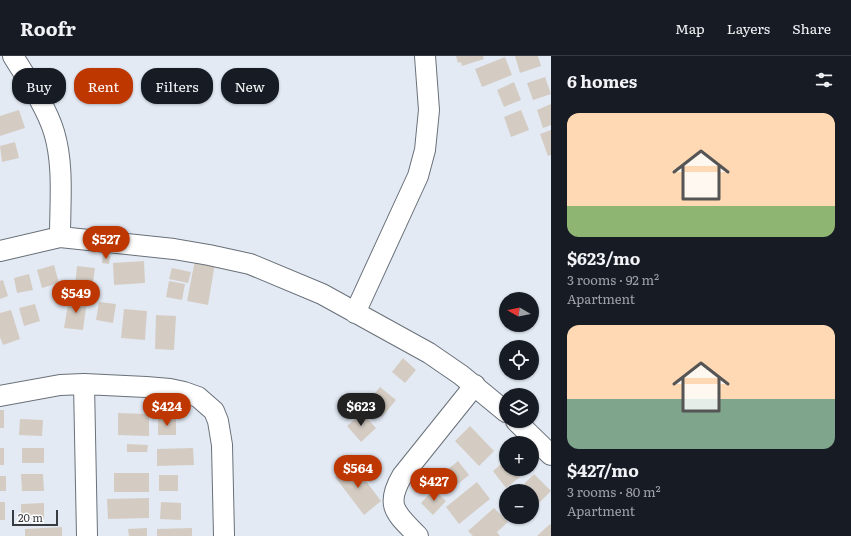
<!DOCTYPE html>
<html lang="en">
<head>
<meta charset="utf-8">
<style>
  :root { --surface:#171b24; --page:#20242c; --text:#f1f3f6; --muted:#9ea1a6; --line:#363941; --accent:#be3700 }
  body { margin:0; font-family:Literata,serif; background:var(--page); color:var(--text); height:100vh; display:flex; flex-direction:column; font-size:15px; white-space:nowrap }
  * { box-sizing:border-box; margin:0 }
  p { font-size:13px; color:var(--muted) }
  .icon { flex:none; width:22px; height:22px; fill:none; stroke:currentColor; stroke-width:2; stroke-linecap:round; stroke-linejoin:round }
  .map { position:relative; flex:1; overflow:hidden }
  .sheet { display:flex; flex-direction:column; background:var(--surface); width:300px }
  .sheet>* { flex:none }
  .hud { position:absolute; left:12px; top:12px; width:380px; height:36px; display:flex; gap:8px }
  .needle { width:26px; rotate:279deg }
  .fabs { position:absolute; left:499px; top:236px; display:grid; gap:8px }
  .fabs a { display:grid; place-items:center; width:40px; height:40px; border-radius:50%; background:var(--surface); box-shadow:0 1px 3px #0004; font-size:20px }
  .scale { position:absolute; left:12px; bottom:10px; width:46px; box-sizing:border-box; padding-left:4px; border:2px solid #383b3f; border-top:0; font-size:11px; line-height:14px; white-space:nowrap; color:#383b3f; -webkit-text-stroke:3px #fff; paint-order:stroke }
  .price { position:absolute; translate:-50% -34px; padding:0 9px; border-radius:14px; background:var(--accent); color:#fff; font-size:13px; line-height:26px; filter:drop-shadow(0 1px 2px #0008) }
  .price::after { content:''; position:absolute; left:50%; top:24px; width:12px; height:9px; margin-left:-6px; background:inherit; clip-path:polygon(0 0,100% 0,50% 100%) }
  .price.on { background:#222; color:#fff }
  ul { padding:0; list-style:none }
  li { display:grid; align-content:center; gap:8px; height:212px; padding:0 16px }
  li span { display:grid; place-items:center; height:124px; border-radius:12px; color:#555 }
  li>.icon { margin-inline-start:auto }
  span .icon { width:72px; height:72px; fill:#fffc; stroke-width:1 }
  li b { font-size:17px }
  h2 { display:flex; justify-content:space-between; align-items:center; height:48px; padding:0 16px; font-size:17px }
  .chip { padding:0 14px; border-radius:16px; background:var(--surface); box-shadow:0 1px 3px #0004; font-size:14px; line-height:36px }
  .chip.on { background:var(--accent); color:#fff }
  header { display:flex; align-items:center; gap:24px; box-sizing:border-box; height:56px; padding:0 20px; background:var(--surface); border-bottom:1px solid var(--line) }
  header strong { font-size:19px }
  nav { display:flex; gap:22px; margin-inline-start:auto; font-size:14px }
  main { display:flex; flex:1; min-height:0 }
  .map>svg:first-child { display:block }
  .building { fill:#d4ccc3 }
  .lines { fill:none; stroke-linecap:round; stroke-linejoin:round }
  .minor-casing { stroke:#697078; stroke-width:22 }
  .minor { stroke:#fff; stroke-width:20 }
</style>
</head>
<body>
<header>
<strong>Roofr</strong>
<nav><a>Map</a><a>Layers</a><a>Share</a></nav>
</header>
<main>
<div class="map">
<svg width="551" height="480" viewBox="0 0 551 480">
  <rect width="100%" height="100%" fill="#e3eaf4"/>
  <path class="building" d="M 456,0 L 483,0 L 484,3 L 462,10 L 461,6 L 458,7 Z
    M 515,0 L 538,0 L 541,10 L 520,17 Z
    M 505,1 L 512,19 L 482,31 L 475,13 Z
    M 545,21 L 551,38 L 533,44 L 527,27 Z
    M 514,26 L 521,44 L 504,51 L 497,34 Z
    M 551,48 L 551,69 L 543,72 L 537,54 Z
    M 19,54 L 25,72 L 0,80 L 0,60 Z
    M 521,54 L 529,74 L 511,81 L 504,61 Z
    M 551,74 L 551,99 L 548,100 L 540,78 Z
    M 15,86 L 19,102 L 2,106 L 0,90 Z
    M 103,199 L 110,200 L 109,208 L 102,207 Z
    M 195,204 L 215,207 L 208,249 L 187,245 Z
    M 144,205 L 145,227 L 114,229 L 113,207 Z
    M 54,209 L 59,227 L 42,232 L 37,214 Z
    M 77,210 L 95,212 L 92,233 L 75,230 Z
    M 172,212 L 191,216 L 188,227 L 169,223 Z
    M 29,218 L 33,234 L 17,237 L 14,222 Z
    M 3,224 L 8,240 L 0,243 L 0,225 Z
    M 169,225 L 185,228 L 182,244 L 166,241 Z
    M 69,242 L 87,244 L 83,274 L 64,272 Z
    M 99,246 L 116,248 L 113,267 L 96,264 Z
    M 35,248 L 40,265 L 24,270 L 19,252 Z
    M 124,253 L 147,255 L 145,284 L 121,282 Z
    M 11,254 L 20,283 L 3,289 L 0,281 L 0,257 Z
    M 156,259 L 176,260 L 174,294 L 155,293 Z
    M 403,302 L 416,314 L 405,327 L 392,316 Z
    M 380,331 L 396,344 L 382,361 L 366,348 Z
    M 0,354 L 4,354 L 4,372 L 0,372 Z
    M 118,357 L 149,358 L 149,380 L 118,379 Z
    M 362,357 L 376,372 L 361,386 L 347,370 Z
    M 20,363 L 43,364 L 42,380 L 19,379 Z
    M 158,363 L 176,363 L 176,379 L 158,379 Z
    M 470,370 L 494,395 L 479,410 L 455,385 Z
    M 127,388 L 148,389 L 147,396 L 127,396 Z
    M 0,392 L 4,392 L 4,409 L 0,409 Z
    M 22,392 L 44,392 L 44,407 L 22,407 Z
    M 193,392 L 194,409 L 157,410 L 157,393 Z
    M 506,404 L 506,413 L 530,413 L 506,432 L 493,415 Z
    M 458,405 L 469,419 L 453,432 L 442,418 Z
    M 353,408 L 381,445 L 364,459 L 335,421 Z
    M 114,417 L 149,417 L 149,436 L 114,436 Z
    M 21,418 L 43,418 L 44,435 L 22,435 Z
    M 534,418 L 551,435 L 532,454 L 532,435 L 517,435 Z
    M 159,419 L 178,419 L 178,435 L 159,435 Z
    M 0,420 L 6,420 L 6,435 L 0,435 Z
    M 477,426 L 490,443 L 459,468 L 446,451 Z
    M 434,433 L 446,445 L 433,459 L 421,447 Z
    M 149,442 L 149,462 L 108,463 L 107,443 Z
    M 0,446 L 5,446 L 5,464 L 0,464 Z
    M 161,446 L 181,447 L 181,464 L 160,463 Z
    M 44,447 L 44,463 L 21,463 L 21,448 Z
    M 494,452 L 508,466 L 497,476 L 500,480 L 473,480 L 468,475 Z
    M 511,461 L 525,461 L 518,468 Z
    M 550,468 L 551,469 L 551,480 L 537,480 Z
    M 62,471 L 62,480 L 25,480 L 25,473 Z
    M 147,472 L 147,480 L 129,480 L 128,473 Z
    M 192,472 L 192,480 L 157,480 L 157,473 Z"/>
  <g class="lines">
    <g class="minor-casing">
      <path id="minor" d="M 13,0 C 27,23 46,50 54,76 C 64,109 60,146 60,181
        M 0,195 L 60,181 L 174,193 L 209,199 L 250,208 L 322,238 L 429,297 L 461,319 L 506,356
        M 355,257 L 418,120 L 425,94 L 429,54 L 425,0
        M 84,328 L 87,480
        M 0,340 L 60,329 L 84,328 L 146,331 L 170,333 L 184,336 L 198,341 L 214,355 L 218,365 L 222,389 L 224,480
        M 516,365 L 551,399
        M 418,480 C 397,458 384,451 402,420 L 475,329"/>
    </g>
    <use href="#minor" class="minor"/>
  </g>
</svg>
<div class="fabs">
<a><svg class="needle" viewBox="-14 -14 28 28"><path d="M0-13l5 13h-10z" fill="#e53935"/><path d="M0 13l5-13h-10z" fill="#9ea1a6"/></svg></a>
<a><svg class="icon" aria-label="locate" viewBox="0 0 24 24"><circle cx="12" cy="12" r="6"/><path d="M12 2v4M12 18v4M2 12h4M18 12h4"/></svg></a>
<a><svg class="icon" aria-label="layers" viewBox="0 0 24 24"><path d="M12 4l9 5-9 5-9-5zM3 14l9 5 9-5"/></svg></a>
<a>+</a>
<a>−</a>
</div>
<div class="scale">20 m</div>
<b class="price" style="left:106px;top:204px">$527</b>
<b class="price" style="left:76px;top:258px">$549</b>
<b class="price" style="left:167px;top:371px">$424</b>
<b class="price on" style="left:361px;top:371px">$623</b>
<b class="price" style="left:358px;top:433px">$564</b>
<b class="price" style="left:434px;top:446px">$427</b>
<div class="hud">
<a class="chip">Buy</a>
<a class="chip on">Rent</a>
<a class="chip">Filters</a>
<a class="chip">New</a>
</div>
</div>
<section class="sheet">
<h2>6 homes<svg class="icon" aria-label="filters" viewBox="0 0 24 24"><path d="M4 7h16M4 17h16"/><circle cx="9" cy="7" r="2"/><circle cx="15" cy="17" r="2"/></svg></h2>
<ul>
<li><span style="background:linear-gradient(#ffd9b3 75%,#8fb573 0)"><svg class="icon" aria-label="home" viewBox="0 0 24 24"><path d="M3 11l9-7 9 7M6 9v11h12V9"/></svg></span><div><b>$623/mo</b><p>3 rooms · 92 m²</p><p>Apartment</p></div></li>
<li><span style="background:linear-gradient(#ffd9b3 60%,#7fa58c 0)"><svg class="icon" aria-label="home" viewBox="0 0 24 24"><path d="M3 11l9-7 9 7M6 9v11h12V9"/></svg></span><div><b>$427/mo</b><p>3 rooms · 80 m²</p><p>Apartment</p></div></li>
</ul>
</section>
</main>
</body>
</html>
